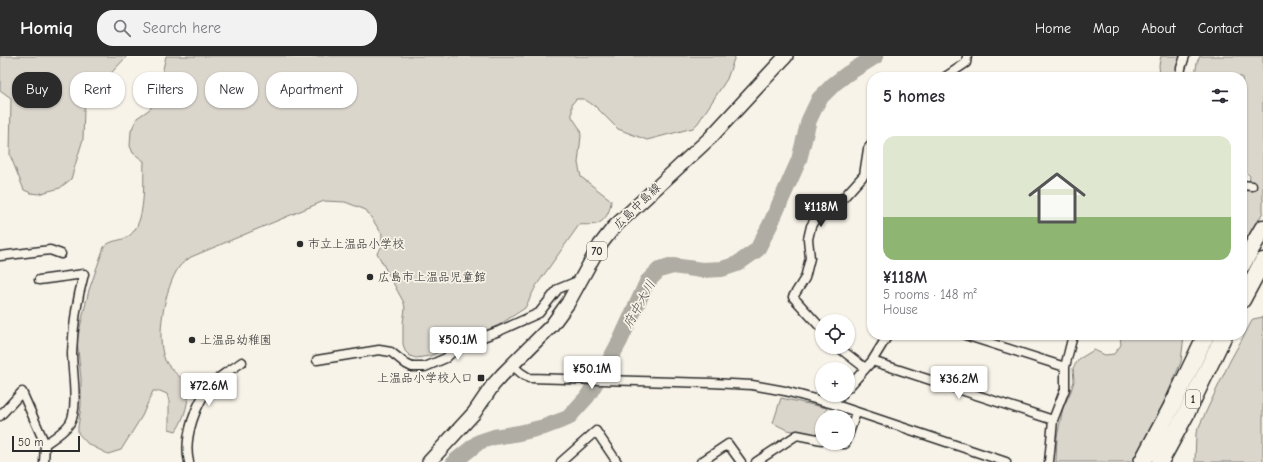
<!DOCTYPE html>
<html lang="en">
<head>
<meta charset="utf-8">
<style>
  :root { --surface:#fff; --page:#f2f2f3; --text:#2b2b33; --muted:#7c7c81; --line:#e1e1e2; --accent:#2b2b2b }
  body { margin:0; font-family:"Comic Neue","Klee One",sans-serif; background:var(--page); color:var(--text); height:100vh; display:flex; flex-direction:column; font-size:15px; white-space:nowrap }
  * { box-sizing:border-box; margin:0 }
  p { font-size:13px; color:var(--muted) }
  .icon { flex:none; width:22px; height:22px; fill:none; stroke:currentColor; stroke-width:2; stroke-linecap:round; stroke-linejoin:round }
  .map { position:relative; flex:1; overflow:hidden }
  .panel { position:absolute; left:867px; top:16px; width:380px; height:268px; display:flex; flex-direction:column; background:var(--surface); border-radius:16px; box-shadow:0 1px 3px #0004 }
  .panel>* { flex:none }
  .top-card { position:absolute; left:12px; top:16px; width:380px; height:36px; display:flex; gap:8px }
  .fabs { position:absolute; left:815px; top:258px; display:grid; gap:8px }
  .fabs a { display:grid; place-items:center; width:40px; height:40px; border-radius:50%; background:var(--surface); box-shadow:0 1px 3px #0004; font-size:20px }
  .scale { position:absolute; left:12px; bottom:10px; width:68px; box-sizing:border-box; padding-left:4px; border:2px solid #2b2b2b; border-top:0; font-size:11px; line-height:14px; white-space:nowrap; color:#2b2b2b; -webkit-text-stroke:3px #f7f3e8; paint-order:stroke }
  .price { position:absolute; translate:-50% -34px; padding:0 9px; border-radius:4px; background:#fff; color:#222; font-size:13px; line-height:26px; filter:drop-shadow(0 1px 2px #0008) }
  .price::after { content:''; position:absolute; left:50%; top:24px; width:12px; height:9px; margin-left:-6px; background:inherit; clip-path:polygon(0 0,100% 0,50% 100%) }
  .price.selected { background:var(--accent); color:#fff }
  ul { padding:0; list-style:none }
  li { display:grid; align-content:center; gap:8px; height:212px; padding:0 16px }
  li+li { border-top:1px solid var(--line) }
  li span { display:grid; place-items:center; height:124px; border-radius:12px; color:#555 }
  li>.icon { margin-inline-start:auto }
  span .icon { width:72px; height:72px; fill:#fffc; stroke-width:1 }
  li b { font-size:17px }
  h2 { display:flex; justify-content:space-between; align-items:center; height:48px; padding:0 16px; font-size:17px }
  .tag { padding:0 14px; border-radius:16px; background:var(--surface); box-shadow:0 1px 3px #0004; font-size:14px; line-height:36px }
  .tag.selected { background:var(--accent); color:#fff }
  header { display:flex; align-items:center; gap:24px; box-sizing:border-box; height:56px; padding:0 20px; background:var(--accent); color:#fff }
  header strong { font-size:19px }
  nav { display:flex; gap:22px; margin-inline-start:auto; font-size:14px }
  .search { width:280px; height:36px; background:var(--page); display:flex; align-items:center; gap:10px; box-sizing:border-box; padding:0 14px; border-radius:16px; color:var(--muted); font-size:15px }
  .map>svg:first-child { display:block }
  .green { fill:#dad6cc; stroke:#82807c }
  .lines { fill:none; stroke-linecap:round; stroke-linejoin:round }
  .river { stroke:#afaca4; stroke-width:16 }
  .minor-casing { stroke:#2b2b2b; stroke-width:11 }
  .primary-casing { stroke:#2b2b2b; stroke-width:16 }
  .motorway-casing { stroke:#2b2b2b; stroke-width:19 }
  .minor { stroke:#f7f3e8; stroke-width:8 }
  .primary { stroke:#f7f3e8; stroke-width:13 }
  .motorway { stroke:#f7f3e8; stroke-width:16 }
  .poi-dot { fill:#2b2b2b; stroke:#f7f3e8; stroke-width:1.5 }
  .labels { text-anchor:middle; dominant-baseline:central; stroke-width:3.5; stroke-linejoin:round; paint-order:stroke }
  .shield { fill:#f7f3e8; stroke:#686764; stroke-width:1 }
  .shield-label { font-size:11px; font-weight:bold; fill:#2b2b2b }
  .street-label { font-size:12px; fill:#2b2b2b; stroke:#f7f3e8 }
  .poi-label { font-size:12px; fill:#2b2b2b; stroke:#f7f3e8; text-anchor:start }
  .water-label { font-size:13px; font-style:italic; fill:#53524f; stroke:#f7f3e8 }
</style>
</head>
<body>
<header>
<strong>Homiq</strong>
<div class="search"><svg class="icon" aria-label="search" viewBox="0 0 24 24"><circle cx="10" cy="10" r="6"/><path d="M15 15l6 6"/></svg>Search here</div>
<nav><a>Home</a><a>Map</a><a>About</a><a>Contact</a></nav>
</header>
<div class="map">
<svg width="1263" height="406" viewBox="0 0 1263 406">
  <rect width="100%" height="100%" fill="#f7f3e8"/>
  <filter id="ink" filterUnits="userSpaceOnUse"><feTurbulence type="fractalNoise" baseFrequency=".025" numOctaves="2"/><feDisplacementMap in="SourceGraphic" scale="8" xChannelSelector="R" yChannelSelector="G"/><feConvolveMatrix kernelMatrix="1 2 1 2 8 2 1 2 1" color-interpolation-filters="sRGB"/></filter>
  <g filter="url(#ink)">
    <path class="green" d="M 0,0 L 127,0 L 89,41 L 84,53 L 83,83 L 71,123 L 60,132 L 38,138 L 31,137 L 24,134 L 10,99 L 11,42 L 0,34 Z
      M 166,0 L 735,0 L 727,23 L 698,67 L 693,72 L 647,84 L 618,73 L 596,51 L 584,43 L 576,43 L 572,48 L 572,61 L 580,73 L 581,80 L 578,107 L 581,121 L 611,144 C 611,152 607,163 599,167 C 594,170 584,168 579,169 L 536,230 L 525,252 L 499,269 L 430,300 L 416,302 L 410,300 L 405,295 L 403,288 L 403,267 L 405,253 L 404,247 L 377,197 L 381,192 L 382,178 L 366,154 L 345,146 L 324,145 L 191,201 C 187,204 182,207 179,211 C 165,231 155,281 165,304 C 170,314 181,321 189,329 C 189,344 185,362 176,375 L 169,373 L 169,345 L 167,338 L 160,335 L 153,335 L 142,360 L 121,394 L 108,398 L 88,388 L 78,377 L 78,371 L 81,350 L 81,323 L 77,284 L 89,234 L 104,191 C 112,183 120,186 129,180 C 147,167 143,125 144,105 L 133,97 L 130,90 L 131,75 L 137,62 L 150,53 L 162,36 L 161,22 Z
      M 1161,0 L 1189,0 L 1184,21 L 1160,21 L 1159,9 Z
      M 1200,0 L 1263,0 L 1263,156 L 1242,194 L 1242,133 L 1248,133 L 1250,120 L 1242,112 L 1242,21 L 1195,21 L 1197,6 Z
      M 1263,261 L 1263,406 L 1195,406 L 1196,377 L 1230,305 L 1253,263 Z
      M 1120,279 L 1184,279 L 1181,306 L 1156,365 L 1135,406 L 1056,406 L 1057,381 L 1063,352 L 1071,335 L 1074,325 L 1073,312 L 1079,303 L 1094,294 L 1105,299 L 1114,298 L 1121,289 Z
      M 781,342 L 827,352 L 824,361 L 822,361 L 822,368 L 819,379 L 787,374 L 773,367 Z"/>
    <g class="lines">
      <path class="river" d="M 454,406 L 479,386 L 494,381 L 519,377 L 544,371 L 568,362 L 587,341 L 608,307 L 620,285 L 647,226 L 659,214 L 673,210 L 702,214 L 722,213 L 737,208 L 757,194 L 770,169 L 799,104 L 809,64 L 819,43 L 834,28 L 847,18 L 876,0"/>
      <g class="minor-casing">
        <path id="minor" d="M 945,21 L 966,7 L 967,0
          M 1180,21 L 1181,12 L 1185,0
          M 1242,129 L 1252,130
          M 0,200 L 50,194 L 61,198
          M 39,224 L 84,218 C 77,243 73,271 72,297 C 72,314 79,352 70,367 C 64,376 54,382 45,388 L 44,406
          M 822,273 L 793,241 L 805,222 L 810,202 L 808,183 L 811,170 L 822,152 L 829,149 L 836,150 L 864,119 L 868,93 L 872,87
          M 965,279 L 1065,311
          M 838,291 L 865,312
          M 317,304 L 379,294 L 391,296 L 406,308 L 412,311 L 425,311 L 446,302 L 459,290 L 499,275 L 539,257 L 558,233 L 580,224
          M 872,305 L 1053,364
          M 512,309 L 521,317 L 529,322 L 711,327 L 752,329 L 785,335 L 833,348 L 1006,406
          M 848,332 L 872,305 L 888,279
          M 833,348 L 842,339
          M 0,360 L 22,336 L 45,388
          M 848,380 L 856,357
          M 837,387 L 845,388 L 845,387
          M 189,406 C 183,382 196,346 212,328 C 220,319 233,313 242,306
          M 561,406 L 596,375 L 617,406
          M 701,406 L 728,388 L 741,406
          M 756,406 L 797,379 L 822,384
          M 1049,406 L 1053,364 L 1065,333 L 1065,311 L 1073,279"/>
      </g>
      <g class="primary-casing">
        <path id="primary" d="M 429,406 L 474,357 L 493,329 L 502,319 L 552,269 L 568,247 L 600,189 L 614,171 L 711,81 L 786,0"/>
      </g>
      <g class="motorway-casing">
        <path id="motorway" d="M 1242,209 L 1263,172
          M 1242,244 L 1263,205
          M 1142,406 L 1171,352 L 1206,279
          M 1160,406 L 1186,358 L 1224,279"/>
      </g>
      <use href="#minor" class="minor"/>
      <use href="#primary" class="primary"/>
      <use href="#motorway" class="motorway"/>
    </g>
  </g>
  <g class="poi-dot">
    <circle cx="300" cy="188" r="4"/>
    <circle cx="370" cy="221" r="4"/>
    <circle cx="192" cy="284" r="4"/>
    <rect x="477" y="318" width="8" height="8" rx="2"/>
  </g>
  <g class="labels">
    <g class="shield">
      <rect x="587" y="186" width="20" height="18" rx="3"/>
      <rect x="1186" y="334" width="14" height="18" rx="3"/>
    </g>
    <g class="shield-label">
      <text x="597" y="195">70</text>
      <text x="1193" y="343">1</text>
    </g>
    <g class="street-label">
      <text transform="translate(637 150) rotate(-44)">広島中島線</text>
    </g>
    <g class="poi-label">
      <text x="308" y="188">市立上温品小学校</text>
      <text x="378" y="221">広島市上温品児童館</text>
      <text x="200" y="284">上温品幼稚園</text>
      <text x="473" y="322" text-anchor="end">上温品小学校入口</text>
    </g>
    <g class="water-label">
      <text transform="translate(639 248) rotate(-61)">府中大川</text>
    </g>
  </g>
</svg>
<div class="fabs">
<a><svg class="icon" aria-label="locate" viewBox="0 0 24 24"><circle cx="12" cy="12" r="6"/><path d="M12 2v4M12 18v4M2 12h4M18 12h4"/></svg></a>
<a>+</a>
<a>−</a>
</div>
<div class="scale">50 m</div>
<b class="price selected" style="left:821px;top:172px">¥118M</b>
<b class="price" style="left:458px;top:305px">¥50.1M</b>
<b class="price" style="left:592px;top:334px">¥50.1M</b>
<b class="price" style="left:959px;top:344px">¥36.2M</b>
<b class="price" style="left:209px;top:351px">¥72.6M</b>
<div class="top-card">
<a class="tag selected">Buy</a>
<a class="tag">Rent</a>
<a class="tag">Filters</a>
<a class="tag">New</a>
<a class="tag">Apartment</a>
</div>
<section class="panel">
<h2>5 homes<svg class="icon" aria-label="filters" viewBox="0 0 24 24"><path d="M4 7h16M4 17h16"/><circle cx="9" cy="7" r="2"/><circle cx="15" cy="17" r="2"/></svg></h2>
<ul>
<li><span style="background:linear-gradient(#dfe7d0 65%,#8fb573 0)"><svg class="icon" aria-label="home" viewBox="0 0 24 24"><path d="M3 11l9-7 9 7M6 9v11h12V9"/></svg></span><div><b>¥118M</b><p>5 rooms · 148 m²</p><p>House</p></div></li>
</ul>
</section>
</div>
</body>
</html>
